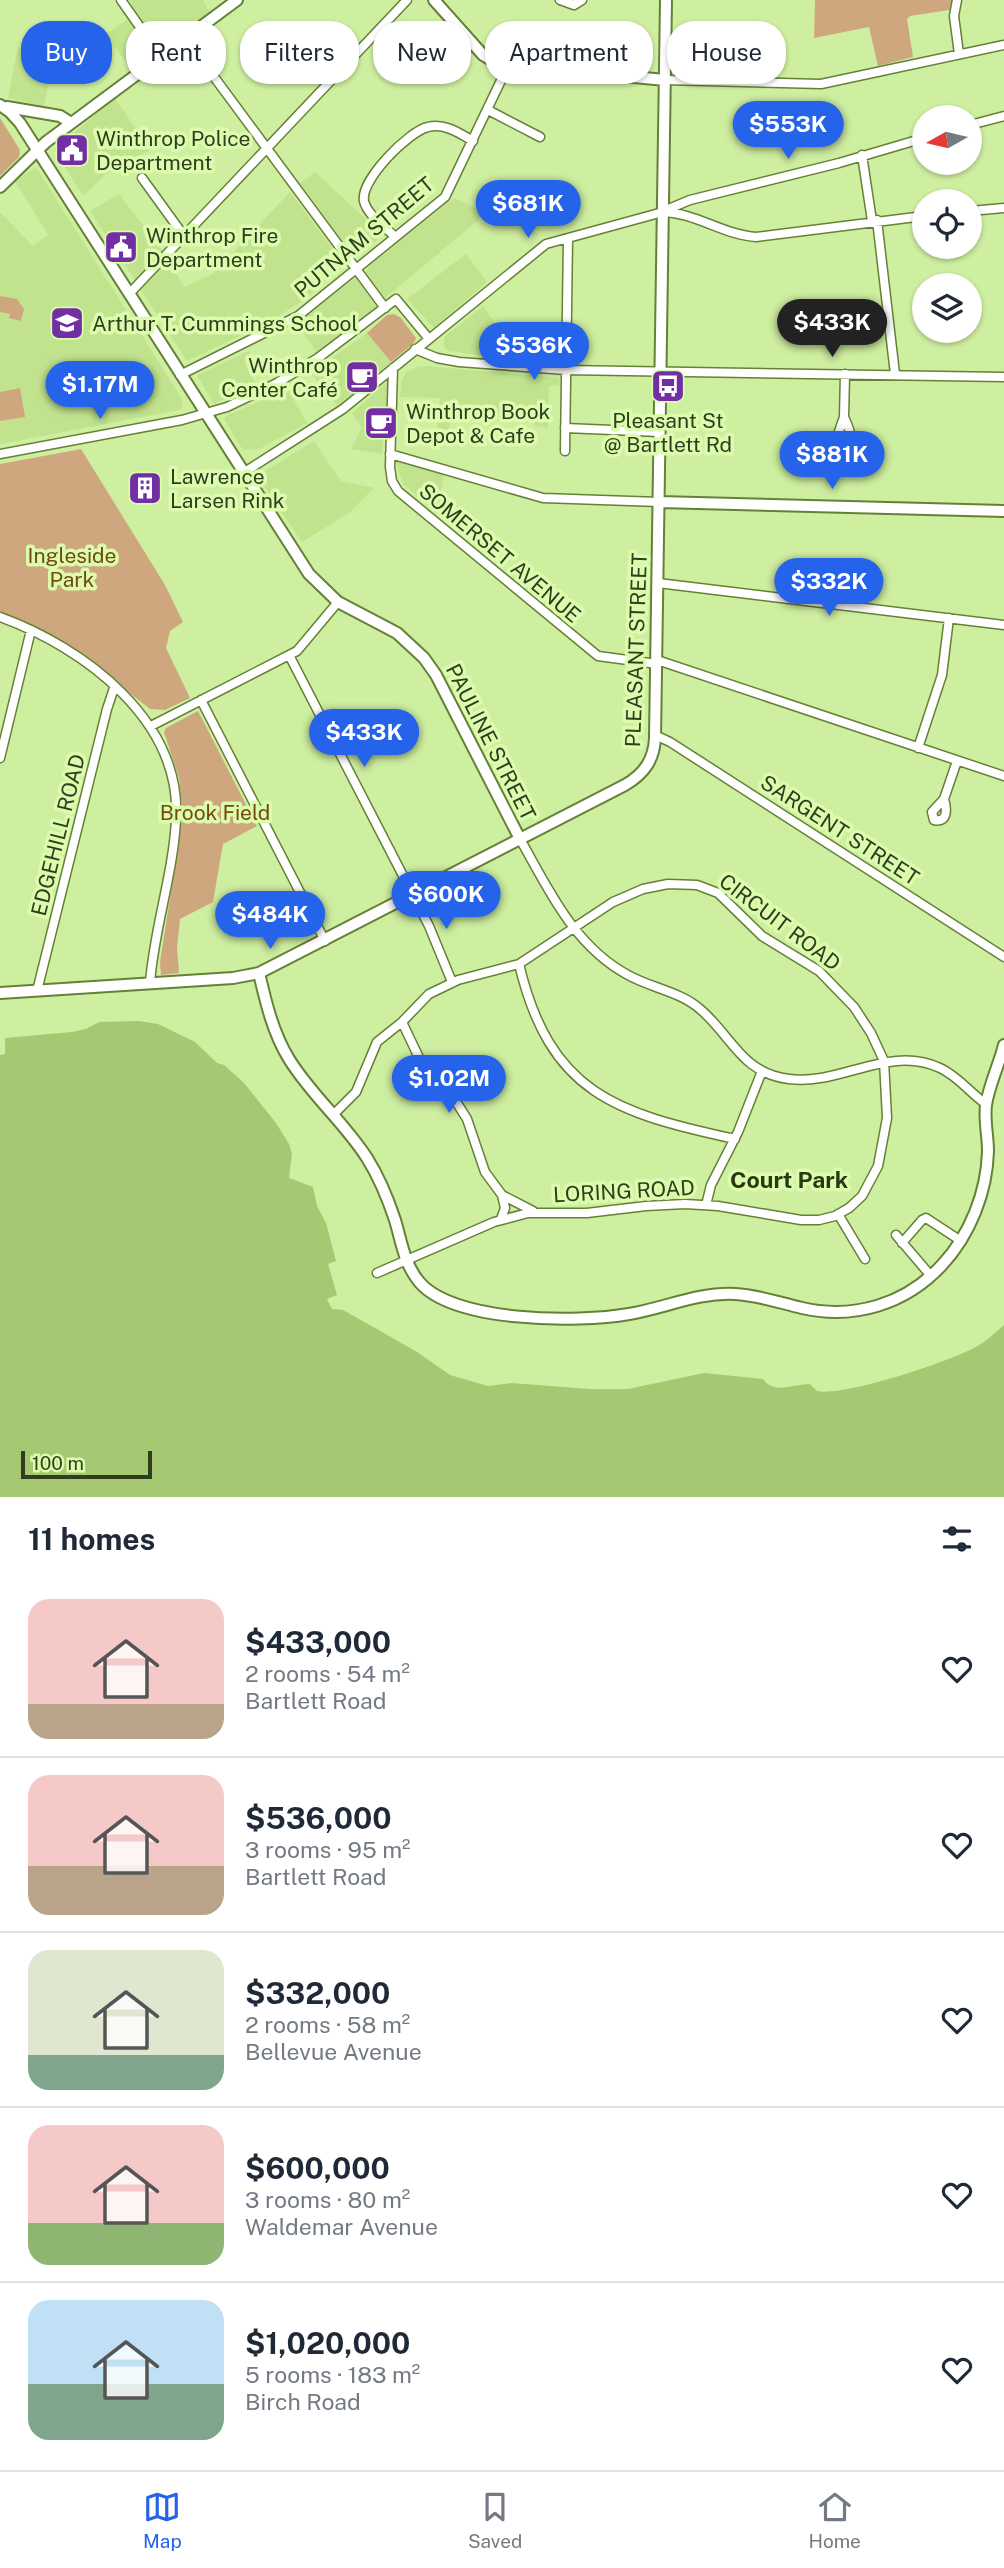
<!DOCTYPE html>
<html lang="en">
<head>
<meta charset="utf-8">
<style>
  :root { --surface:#fff; --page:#f2f2f3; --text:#1f2937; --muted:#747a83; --line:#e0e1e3; --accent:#2563eb }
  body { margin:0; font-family:"Public Sans",sans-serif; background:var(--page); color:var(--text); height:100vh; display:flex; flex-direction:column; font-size:26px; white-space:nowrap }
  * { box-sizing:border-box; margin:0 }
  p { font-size:23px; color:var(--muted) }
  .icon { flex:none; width:38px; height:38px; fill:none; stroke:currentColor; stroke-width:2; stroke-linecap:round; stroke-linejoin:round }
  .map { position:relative; height:1497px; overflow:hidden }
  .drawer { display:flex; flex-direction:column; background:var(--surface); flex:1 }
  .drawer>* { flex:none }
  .guide { position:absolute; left:21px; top:21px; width:962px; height:63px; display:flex; gap:14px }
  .needle { width:46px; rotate:262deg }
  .tools { position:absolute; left:912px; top:105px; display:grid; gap:14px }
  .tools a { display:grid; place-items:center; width:70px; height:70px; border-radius:50%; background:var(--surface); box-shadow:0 2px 5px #0004; font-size:35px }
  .scale { position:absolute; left:21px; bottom:18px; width:131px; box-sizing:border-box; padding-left:7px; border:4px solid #303d1e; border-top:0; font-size:19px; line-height:24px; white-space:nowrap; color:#303d1e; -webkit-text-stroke:5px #dbfcad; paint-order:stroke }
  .price { position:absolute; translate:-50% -60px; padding:0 16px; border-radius:24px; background:var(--accent); color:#fff; font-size:23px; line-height:46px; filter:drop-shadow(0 2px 4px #0008) }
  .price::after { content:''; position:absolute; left:50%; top:42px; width:21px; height:16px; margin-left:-10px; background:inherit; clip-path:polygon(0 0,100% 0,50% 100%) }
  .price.selected { background:#222; color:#fff }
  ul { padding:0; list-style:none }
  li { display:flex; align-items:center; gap:21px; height:175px; padding:0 28px }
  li+li { border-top:2px solid var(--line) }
  li span { display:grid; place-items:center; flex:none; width:196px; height:140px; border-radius:21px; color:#555 }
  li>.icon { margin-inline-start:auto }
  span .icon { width:84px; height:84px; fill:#fffc; stroke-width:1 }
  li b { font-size:30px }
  h2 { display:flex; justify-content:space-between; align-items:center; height:84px; padding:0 28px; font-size:30px }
  .chip { padding:0 24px; border-radius:28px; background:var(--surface); box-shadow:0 2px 5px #0004; font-size:24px; line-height:63px }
  .chip.selected { background:var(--accent); color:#fff }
  .dock { display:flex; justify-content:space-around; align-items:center; height:98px; border-top:2px solid var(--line); background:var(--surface); font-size:19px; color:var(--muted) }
  .dock a { display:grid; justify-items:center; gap:4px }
  .dock .selected { color:var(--accent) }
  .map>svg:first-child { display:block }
  .built { fill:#c1e38e }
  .green { fill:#cfa77e }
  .water { fill:#a5c872 }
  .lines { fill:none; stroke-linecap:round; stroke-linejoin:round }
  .street-casing { stroke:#658137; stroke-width:11 }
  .secondary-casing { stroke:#658137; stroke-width:14 }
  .street { stroke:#fff; stroke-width:8 }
  .secondary { stroke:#fff; stroke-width:10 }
  .labels { text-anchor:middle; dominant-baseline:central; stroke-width:7; stroke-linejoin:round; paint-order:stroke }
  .poi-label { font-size:21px; fill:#303d1e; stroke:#dbfcad; text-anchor:start }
  .street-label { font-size:21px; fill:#303d1e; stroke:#dbfcad }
  .park-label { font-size:21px; fill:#754912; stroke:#dbfcad }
  .neighbourhood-label { font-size:23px; font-weight:bold; fill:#293810; stroke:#dbfcad }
</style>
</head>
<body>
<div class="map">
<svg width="1004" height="1497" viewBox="0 0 1004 1497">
  <rect width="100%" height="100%" fill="#ceeea0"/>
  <path class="built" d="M 129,0 L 203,0 L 210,12 L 132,71 L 106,34 L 137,13 Z
    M 18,47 L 35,48 L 51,73 L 44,106 L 8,98 Z
    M 115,98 L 150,150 L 106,174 L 83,196 L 54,150 Z
    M 36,167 L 182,399 L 183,405 L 179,410 L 0,444 L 0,212 L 33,246 L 48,235 L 15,181 Z
    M 315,172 L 383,235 L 355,258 L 300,183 Z
    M 290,192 L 345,265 L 299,303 L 274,319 L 187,361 L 90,211 L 119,194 L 162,250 L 184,287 L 213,274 Z
    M 454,198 L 483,212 L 477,221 L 385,298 L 366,273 L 368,267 Z
    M 466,254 L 487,282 L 434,328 L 407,299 Z
    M 355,278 L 377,307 L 317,353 L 297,324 Z
    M 483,306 L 498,328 L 497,357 L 449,351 L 444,347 L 444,337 Z
    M 367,333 L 391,362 L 338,406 L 311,373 Z
    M 249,351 L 251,357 L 244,362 L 257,385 L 214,404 L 197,375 Z
    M 425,366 L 559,378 L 560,385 L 549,386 L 548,428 L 534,426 L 534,421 L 495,417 L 495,411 L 452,411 L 449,431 L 437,428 L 440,398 L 400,397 L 402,380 L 406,373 L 416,367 Z
    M 388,381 L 382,454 L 351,449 L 362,428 L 352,413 Z
    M 288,389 L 307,423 L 259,449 L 243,450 L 224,419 L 226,416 Z
    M 314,441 L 341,481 L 374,488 L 349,513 L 302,542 L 257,476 Z
    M 395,460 L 444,473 L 437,513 L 403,484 Z"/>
  <path class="green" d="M 815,0 L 955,0 L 952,9 L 949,10 L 910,16 L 907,19 L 913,57 L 878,66 L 869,27 L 814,38 Z
    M 0,118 L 20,150 L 19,157 L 0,176 Z
    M 0,296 L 17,299 L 24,309 L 21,321 L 9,318 L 10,314 L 0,312 Z
    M 394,314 L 401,318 L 416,338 L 414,343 L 391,362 L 367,333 L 387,315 Z
    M 20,388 L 25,417 L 0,421 L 0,392 Z
    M 81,449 L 165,585 L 183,622 L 170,631 L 166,648 L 190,698 L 165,710 L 150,709 L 70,646 L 0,611 L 0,464 Z
    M 198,711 L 257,826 L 223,844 L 213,902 L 180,919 L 177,948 L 179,973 L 161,975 L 160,962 L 183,814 L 179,778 L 164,732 L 166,728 Z"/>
  <path class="water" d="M 139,1021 L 158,1024 L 195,1042 L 217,1063 L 224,1065 L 244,1083 L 276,1123 L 289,1144 L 292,1154 L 289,1178 L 313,1187 L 317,1206 L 326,1223 L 336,1261 L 328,1264 L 337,1295 L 327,1299 L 332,1309 L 343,1310 L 375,1328 L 417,1352 L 450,1375 L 488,1386 L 511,1383 L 590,1389 L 628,1389 L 704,1373 L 763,1379 C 774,1395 794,1384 810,1384 L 817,1391 C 843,1397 948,1362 974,1348 C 984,1343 995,1333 1004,1325 L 1004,1497 L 0,1497 L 0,1055 L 5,1054 L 5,1038 L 72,1032 L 86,1029 L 99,1022 Z"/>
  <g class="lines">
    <g class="street-casing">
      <path id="street" d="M 121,0 L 161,57
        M 560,0 L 574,5 L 582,0
        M 957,0 L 954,16 L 959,54
        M 186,39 L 385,308
        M 665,80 L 821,84 L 1004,45
        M 488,110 L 540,137
        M 970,125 L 1004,116
        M 862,155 L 872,221
        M 142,178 L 184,236
        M 666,210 L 690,200 L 839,163 L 924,138
        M 970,211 L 1004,208
        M 877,220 L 895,374
        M 395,237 C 386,227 367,215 364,201 C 360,180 409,131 428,127 C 445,123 459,133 473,141
        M 129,294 L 407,0
        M 415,349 L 437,358 L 459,362 L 566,370 L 1004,377
        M 393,368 L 390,467 L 392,481 L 398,491 L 598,656 L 657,664
        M 180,375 L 298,316 L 445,197 L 508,66
        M 844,417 C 849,428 854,439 849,451 L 844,453 L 838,451 L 836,440 L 844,417 L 845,374
        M 565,428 L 660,432
        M 565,451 L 568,238
        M 0,454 L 182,420 L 227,407 L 277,383 L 318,358 L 396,299 L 429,339
        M 390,454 L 543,498 L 659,502
        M 243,473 L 343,409 L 546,244 L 663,212 C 696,213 724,235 756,237 L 924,216
        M 658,583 L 1004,625
        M 0,617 C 85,648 182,721 176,820 C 173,875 154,929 150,983
        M 289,655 L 429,926 L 452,982
        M 657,660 L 1004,776
        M 201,700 L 325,941
        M 151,726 L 297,651 L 338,602
        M 655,735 L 670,742 L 1004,957
        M 918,748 L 942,675 L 949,618
        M 0,758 L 31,630
        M 944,799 C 947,809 948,823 934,820 L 932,812 L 944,799 L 957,761
        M 520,839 C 549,890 574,946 628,975 C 651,988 679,991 700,1009 C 732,1036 741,1073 789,1079 C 840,1086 889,1044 940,1068 C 958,1076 970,1093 986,1104
        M 519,964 C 550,1094 616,1113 735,1139
        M 37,991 L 107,709 L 114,688
        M 402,1022 L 422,1064 L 455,1100 L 467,1119 L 485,1172 L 502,1195 L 505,1208 L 501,1219
        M 334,1114 L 356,1092 L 377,1042 L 402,1022 L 429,994 L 458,980 L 519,964 L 613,902 L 643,889 L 668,884 L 697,885 L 718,893 L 762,936 L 819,971 L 854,1007 L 871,1033 L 884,1061 L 887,1118 L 878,1166 L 862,1196 L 849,1208 L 835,1216 L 819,1220 L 801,1220 L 718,1206 L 685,1204 L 646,1206 L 587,1213 L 528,1213 L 494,1222 L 377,1273
        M 502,1195 L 533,1211
        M 706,1205 L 711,1185 L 738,1132 L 762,1071
        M 838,1214 L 865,1259
        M 896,1235 L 931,1276
        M 902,1243 L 922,1220 L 926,1218 L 961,1241"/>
    </g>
    <g class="secondary-casing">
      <path id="secondary" d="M 434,0 L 483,55 L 498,64 L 665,80
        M 0,105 L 10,112 L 20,123 L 309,574 L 338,602 L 397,633 L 424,658 L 436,675 L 520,839
        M 7,107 L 60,116 L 71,123
        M 0,187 L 46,142 L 237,0
        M 659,502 L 1004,511
        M 259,973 C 266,1003 273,1033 289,1059 C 311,1095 344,1122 367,1158 C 379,1177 388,1199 395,1220 C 401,1240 404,1262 417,1279 C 448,1323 579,1323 629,1314 C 665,1308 698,1292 735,1294 C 758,1295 780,1303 802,1308 C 854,1320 906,1304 942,1265 C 970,1235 987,1192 988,1151 C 988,1136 984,1120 986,1105 C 989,1085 999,1065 1004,1045
        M 0,993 L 233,978 L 259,973 L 625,785 C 644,774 654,760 655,738 L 666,0"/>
    </g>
    <use href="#street" class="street"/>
    <use href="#secondary" class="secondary"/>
  </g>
  <defs>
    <g id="civic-square" transform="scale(1.75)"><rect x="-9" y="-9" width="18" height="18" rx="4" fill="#722fa3" stroke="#dbfcad"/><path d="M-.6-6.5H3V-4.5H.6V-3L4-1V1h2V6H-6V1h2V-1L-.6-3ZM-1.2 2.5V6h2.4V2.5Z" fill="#fff"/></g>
    <g id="school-square" transform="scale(1.75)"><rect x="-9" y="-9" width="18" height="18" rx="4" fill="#722fa3" stroke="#dbfcad"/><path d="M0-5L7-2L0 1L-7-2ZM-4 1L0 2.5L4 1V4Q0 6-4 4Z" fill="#fff"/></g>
    <g id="cafe-square" transform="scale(1.75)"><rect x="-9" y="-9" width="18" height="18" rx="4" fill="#722fa3" stroke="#dbfcad"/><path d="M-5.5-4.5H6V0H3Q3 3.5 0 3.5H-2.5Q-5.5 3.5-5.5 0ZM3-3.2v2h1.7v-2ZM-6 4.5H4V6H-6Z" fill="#fff"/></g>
    <g id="bus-square" transform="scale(1.75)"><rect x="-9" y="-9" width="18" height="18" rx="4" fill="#722fa3" stroke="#dbfcad"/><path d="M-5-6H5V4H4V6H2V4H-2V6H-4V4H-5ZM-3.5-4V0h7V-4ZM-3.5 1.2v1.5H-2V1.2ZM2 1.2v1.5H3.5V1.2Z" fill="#fff"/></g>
    <g id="building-square" transform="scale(1.75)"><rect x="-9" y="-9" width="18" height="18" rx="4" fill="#722fa3" stroke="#dbfcad"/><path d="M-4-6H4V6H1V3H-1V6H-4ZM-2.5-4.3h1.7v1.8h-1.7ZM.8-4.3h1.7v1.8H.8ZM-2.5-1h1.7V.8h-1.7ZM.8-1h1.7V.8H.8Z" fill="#fff"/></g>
  </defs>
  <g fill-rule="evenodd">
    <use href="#civic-square" x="72" y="150"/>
    <use href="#civic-square" x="121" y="247"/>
    <use href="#school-square" x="67" y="323"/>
    <use href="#cafe-square" x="362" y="377"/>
    <use href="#bus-square" x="668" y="386"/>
    <use href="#cafe-square" x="381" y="423"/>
    <use href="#building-square" x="145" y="488"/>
  </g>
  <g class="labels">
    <g class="poi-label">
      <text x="96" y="138">Winthrop Police<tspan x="96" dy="24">Department</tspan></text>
      <text x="146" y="235">Winthrop Fire<tspan x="146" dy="24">Department</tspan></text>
      <text x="92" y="323">Arthur T. Cummings School</text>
      <text x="338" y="365" text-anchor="end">Winthrop<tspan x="338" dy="24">Center Café</tspan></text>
      <text x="406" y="411">Winthrop Book<tspan x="406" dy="24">Depot &amp; Cafe</tspan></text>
      <text x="668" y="420" text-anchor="middle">Pleasant St<tspan x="668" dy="24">@ Bartlett Rd</tspan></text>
      <text x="170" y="476">Lawrence<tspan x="170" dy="24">Larsen Rink</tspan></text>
    </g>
    <g class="street-label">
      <text transform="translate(364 237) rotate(-40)">PUTNAM STREET</text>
      <text transform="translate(500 553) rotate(40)">SOMERSET AVENUE</text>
      <text transform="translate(636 650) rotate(-88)">PLEASANT STREET</text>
      <text transform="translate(491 742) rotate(63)">PAULINE STREET</text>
      <text transform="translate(840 830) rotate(33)">SARGENT STREET</text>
      <text transform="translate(58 835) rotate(-76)">EDGEHILL ROAD</text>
      <text transform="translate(780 922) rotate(37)">CIRCUIT ROAD</text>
      <text transform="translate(624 1191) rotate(-3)">LORING ROAD</text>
    </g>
    <g class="park-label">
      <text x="72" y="555">Ingleside<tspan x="72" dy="24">Park</tspan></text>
      <text x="215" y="812">Brook Field</text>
    </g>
    <g class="neighbourhood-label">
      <text x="789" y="1179">Court Park</text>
    </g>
  </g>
</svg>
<div class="tools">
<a><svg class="needle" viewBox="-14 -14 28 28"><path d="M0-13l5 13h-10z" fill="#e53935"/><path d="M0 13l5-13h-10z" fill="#747a83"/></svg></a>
<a><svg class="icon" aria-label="locate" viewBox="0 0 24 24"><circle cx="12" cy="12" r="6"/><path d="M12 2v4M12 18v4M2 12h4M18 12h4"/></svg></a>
<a><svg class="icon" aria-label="layers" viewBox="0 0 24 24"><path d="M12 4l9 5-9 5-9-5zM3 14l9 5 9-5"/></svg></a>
</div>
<div class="scale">100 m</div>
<b class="price" style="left:788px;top:161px">$553K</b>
<b class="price" style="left:528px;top:240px">$681K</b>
<b class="price selected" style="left:832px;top:359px">$433K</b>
<b class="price" style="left:534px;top:382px">$536K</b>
<b class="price" style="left:100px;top:421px">$1.17M</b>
<b class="price" style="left:832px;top:491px">$881K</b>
<b class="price" style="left:829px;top:618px">$332K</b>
<b class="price" style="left:364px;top:769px">$433K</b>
<b class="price" style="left:446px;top:931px">$600K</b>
<b class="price" style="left:270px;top:951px">$484K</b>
<b class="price" style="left:449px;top:1115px">$1.02M</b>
<div class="guide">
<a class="chip selected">Buy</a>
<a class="chip">Rent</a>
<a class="chip">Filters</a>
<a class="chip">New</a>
<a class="chip">Apartment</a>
<a class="chip">House</a>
</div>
</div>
<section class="drawer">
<h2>11 homes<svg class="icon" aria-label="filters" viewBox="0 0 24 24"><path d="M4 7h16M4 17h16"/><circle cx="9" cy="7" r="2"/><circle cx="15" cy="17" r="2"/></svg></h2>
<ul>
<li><span style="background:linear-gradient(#f6c9c9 75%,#b9a48a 0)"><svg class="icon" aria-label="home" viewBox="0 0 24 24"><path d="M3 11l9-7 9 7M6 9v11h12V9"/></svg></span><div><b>$433,000</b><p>2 rooms · 54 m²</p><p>Bartlett Road</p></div><svg class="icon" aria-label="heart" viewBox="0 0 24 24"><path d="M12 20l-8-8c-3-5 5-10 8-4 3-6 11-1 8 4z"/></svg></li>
<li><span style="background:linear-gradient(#f6c9c9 65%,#b9a48a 0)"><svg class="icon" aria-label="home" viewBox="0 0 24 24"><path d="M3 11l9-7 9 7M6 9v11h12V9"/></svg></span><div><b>$536,000</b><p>3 rooms · 95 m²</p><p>Bartlett Road</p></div><svg class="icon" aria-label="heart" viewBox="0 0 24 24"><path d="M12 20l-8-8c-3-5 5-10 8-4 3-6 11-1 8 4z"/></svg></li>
<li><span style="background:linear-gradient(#dfe7d0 75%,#7fa58c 0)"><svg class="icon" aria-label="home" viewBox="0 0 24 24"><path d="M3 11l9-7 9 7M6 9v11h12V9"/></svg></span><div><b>$332,000</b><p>2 rooms · 58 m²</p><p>Bellevue Avenue</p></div><svg class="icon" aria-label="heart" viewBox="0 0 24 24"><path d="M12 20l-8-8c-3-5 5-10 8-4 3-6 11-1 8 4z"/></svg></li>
<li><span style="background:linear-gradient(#f6c9c9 70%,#8fb573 0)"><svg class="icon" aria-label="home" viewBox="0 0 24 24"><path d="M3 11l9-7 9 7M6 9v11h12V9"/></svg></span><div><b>$600,000</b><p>3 rooms · 80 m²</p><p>Waldemar Avenue</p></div><svg class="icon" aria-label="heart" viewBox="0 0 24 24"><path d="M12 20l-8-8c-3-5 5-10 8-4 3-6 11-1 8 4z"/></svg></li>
<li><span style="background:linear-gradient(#bfe0f5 60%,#7fa58c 0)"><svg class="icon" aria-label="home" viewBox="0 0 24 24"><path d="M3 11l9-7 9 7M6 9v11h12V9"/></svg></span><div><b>$1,020,000</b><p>5 rooms · 183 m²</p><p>Birch Road</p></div><svg class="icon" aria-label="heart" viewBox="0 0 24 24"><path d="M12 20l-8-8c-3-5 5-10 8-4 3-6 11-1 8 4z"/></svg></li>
</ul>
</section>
<nav class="dock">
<a class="selected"><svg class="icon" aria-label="map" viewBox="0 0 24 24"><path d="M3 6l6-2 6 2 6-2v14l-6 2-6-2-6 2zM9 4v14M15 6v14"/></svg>Map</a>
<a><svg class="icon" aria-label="saved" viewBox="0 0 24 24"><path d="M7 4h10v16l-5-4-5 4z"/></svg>Saved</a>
<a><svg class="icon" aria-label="home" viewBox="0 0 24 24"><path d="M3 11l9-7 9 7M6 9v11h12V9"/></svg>Home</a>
</nav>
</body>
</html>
